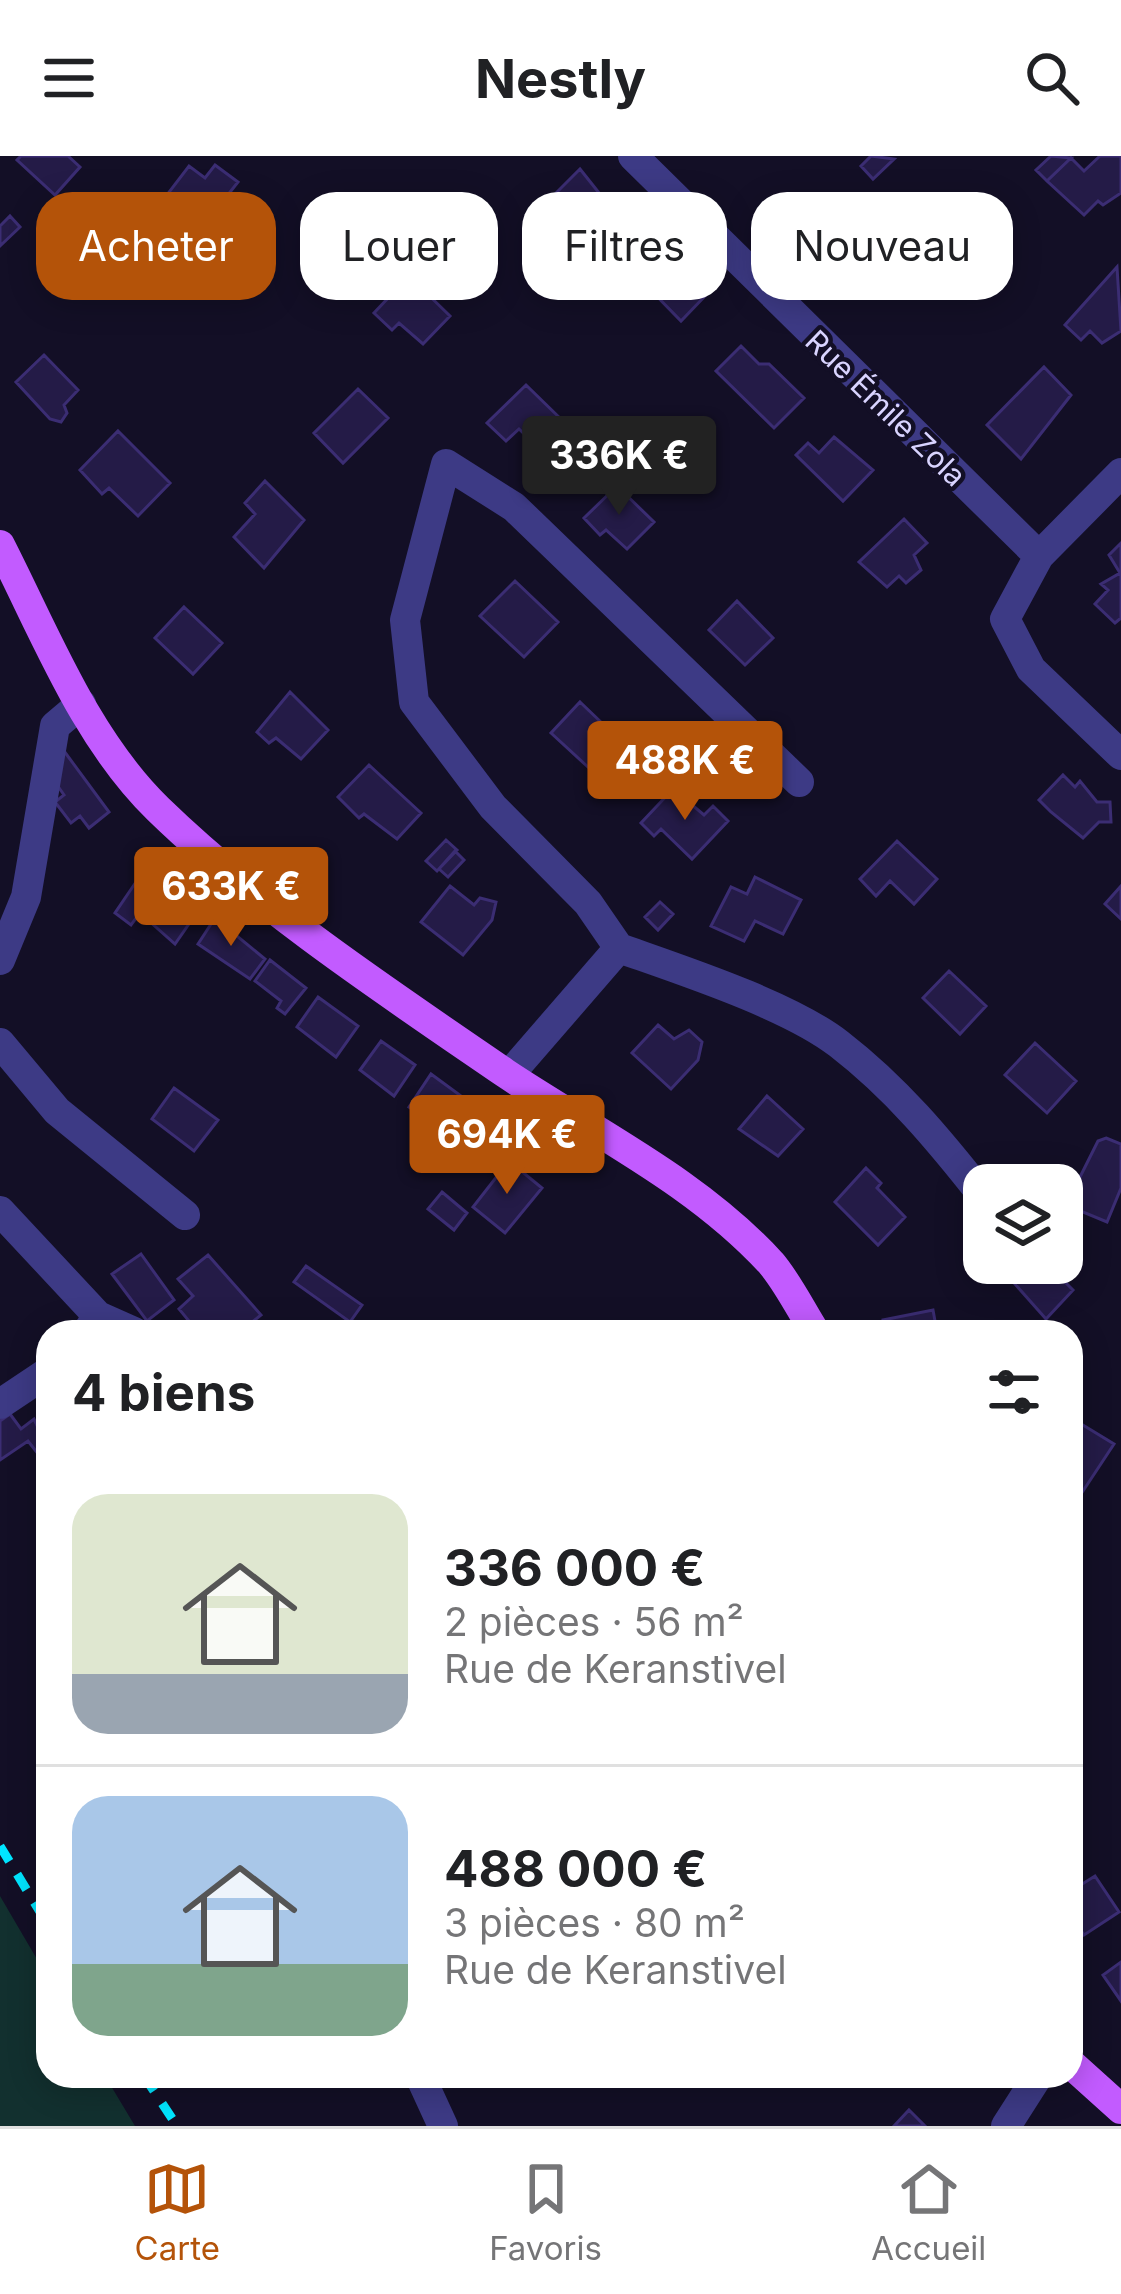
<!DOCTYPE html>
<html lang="fr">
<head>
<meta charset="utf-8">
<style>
  :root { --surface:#fff; --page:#f2f2f2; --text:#202124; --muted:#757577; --line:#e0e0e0; --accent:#b45309 }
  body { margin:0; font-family:Inter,sans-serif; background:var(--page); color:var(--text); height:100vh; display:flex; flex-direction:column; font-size:45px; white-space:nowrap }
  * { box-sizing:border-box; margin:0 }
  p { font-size:39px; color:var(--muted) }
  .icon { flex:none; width:66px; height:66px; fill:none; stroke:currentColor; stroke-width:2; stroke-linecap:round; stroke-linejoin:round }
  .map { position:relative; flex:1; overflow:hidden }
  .sheet { position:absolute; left:36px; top:1164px; width:1047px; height:768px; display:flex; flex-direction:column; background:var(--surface); border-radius:36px; box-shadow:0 6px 30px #0003 }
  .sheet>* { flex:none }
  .guide { position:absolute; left:36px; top:36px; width:1050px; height:108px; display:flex; gap:24px }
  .buttons { position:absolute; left:963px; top:1008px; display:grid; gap:24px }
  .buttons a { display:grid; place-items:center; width:120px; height:120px; border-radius:24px; background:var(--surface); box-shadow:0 6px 30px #0003; font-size:60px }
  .price { position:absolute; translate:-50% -102px; padding:0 27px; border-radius:12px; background:var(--accent); color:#fff; font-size:39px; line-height:78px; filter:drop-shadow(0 3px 6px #0008) }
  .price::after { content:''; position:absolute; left:50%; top:72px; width:36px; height:27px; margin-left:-18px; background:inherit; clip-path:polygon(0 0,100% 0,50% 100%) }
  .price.active { background:#222; color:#fff }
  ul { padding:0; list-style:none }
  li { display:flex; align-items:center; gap:36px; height:300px; padding:0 36px }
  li+li { border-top:3px solid var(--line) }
  li span { display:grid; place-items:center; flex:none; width:336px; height:240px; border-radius:36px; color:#555 }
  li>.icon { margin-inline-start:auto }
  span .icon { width:144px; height:144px; fill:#fffc; stroke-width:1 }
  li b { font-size:51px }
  h2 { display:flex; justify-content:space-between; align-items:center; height:144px; padding:0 36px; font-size:51px }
  .tag { padding:0 42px; border-radius:36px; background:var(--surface); box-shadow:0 6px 30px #0003; font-size:42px; line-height:108px }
  .tag.active { background:var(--accent); color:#fff }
  header { display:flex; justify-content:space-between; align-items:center; height:156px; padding:0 36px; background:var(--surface); font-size:54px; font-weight:700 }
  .dock { display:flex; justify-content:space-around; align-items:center; height:168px; border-top:3px solid var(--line); background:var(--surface); font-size:33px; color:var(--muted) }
  .dock a { display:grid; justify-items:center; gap:6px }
  .dock .active { color:var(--accent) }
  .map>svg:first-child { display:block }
  .green { fill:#12302f }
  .building { fill:#241b47; stroke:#3b2d73; stroke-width:3 }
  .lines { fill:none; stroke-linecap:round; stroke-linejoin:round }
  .minor { stroke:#3d3a85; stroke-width:30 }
  .major { stroke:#c25bff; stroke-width:30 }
  .rail { stroke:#00e5ff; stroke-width:9; stroke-dasharray:18 15; stroke-linecap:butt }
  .labels { text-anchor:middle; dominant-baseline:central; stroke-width:9; stroke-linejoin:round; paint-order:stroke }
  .street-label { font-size:30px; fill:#d9d4ff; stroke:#130f26 }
</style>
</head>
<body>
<header><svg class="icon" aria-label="menu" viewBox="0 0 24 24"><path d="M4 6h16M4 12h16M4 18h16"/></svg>Nestly<svg class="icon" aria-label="search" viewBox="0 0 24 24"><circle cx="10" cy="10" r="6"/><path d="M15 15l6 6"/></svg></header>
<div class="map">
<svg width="1121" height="1970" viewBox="0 0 1121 1970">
  <rect width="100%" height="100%" fill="#130f26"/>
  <path class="green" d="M 0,1740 L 48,1822 L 48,1920 L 105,1920 L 135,1970 L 0,1970 Z"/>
  <path class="building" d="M 21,0 L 68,0 L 80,11 L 55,39 L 17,4 Z
    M 871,0 L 894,3 L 873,23 L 861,10 Z
    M 1051,0 L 1071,2 L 1047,25 L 1036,14 Z
    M 1100,0 L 1121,0 L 1121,37 L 1103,49 L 1098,45 L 1084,59 L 1047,25 L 1071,2 L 1084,15 Z
    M 215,9 L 238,26 L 204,69 L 201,90 L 177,87 L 178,77 L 150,61 L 189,10 L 205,22 Z
    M 580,13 L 615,57 L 633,60 L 627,98 L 575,90 L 578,69 L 554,39 Z
    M 891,47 L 923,79 L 882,119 L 886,123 L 876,133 L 863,133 L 851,107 L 837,100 L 831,106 L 806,81 L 831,57 L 855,82 Z
    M 10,60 L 20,71 L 0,90 L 0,70 Z
    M 108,62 L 119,73 L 105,87 L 93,76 Z
    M 659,101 L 671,113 L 675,109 L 705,140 L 681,165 L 639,122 Z
    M 898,104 L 910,116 L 901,132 L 882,119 Z
    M 1117,111 L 1121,175 L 1102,187 L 1090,175 L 1081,184 L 1065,169 Z
    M 409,120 L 450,160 L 423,188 L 399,167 L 392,174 L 374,157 Z
    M 741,190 L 759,208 L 769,208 L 804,242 L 774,272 L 716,215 Z
    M 44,199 L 78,234 L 64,249 L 67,257 L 61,266 L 50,263 L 16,226 Z
    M 1044,211 L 1071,239 L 1021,303 L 987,269 Z
    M 526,229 L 568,270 L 542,295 L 519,273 L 506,285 L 487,267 Z
    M 358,233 L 388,262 L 343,307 L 314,277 Z
    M 118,275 L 170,327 L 138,360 L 109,332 L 102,338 L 80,314 Z
    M 834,281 L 873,314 L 843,345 L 796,299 L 808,287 L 819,297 Z
    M 265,325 L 304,364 L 264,412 L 234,381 L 255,358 L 245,347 Z
    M 617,330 L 654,366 L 627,393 L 606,374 L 600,379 L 584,362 Z
    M 904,363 L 927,387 L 914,399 L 921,414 L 906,427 L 899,420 L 887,431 L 859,406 Z
    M 1121,387 L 1121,462 L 1115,467 L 1095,448 L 1108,434 L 1101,428 L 1120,417 L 1109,399 Z
    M 515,425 L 558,466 L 524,501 L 480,460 Z
    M 737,445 L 773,482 L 745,509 L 709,474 Z
    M 184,451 L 222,487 L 193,518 L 155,482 Z
    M 290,536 L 328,574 L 301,603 L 276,582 L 269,587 L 257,576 Z
    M 580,546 L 629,593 L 601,623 L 551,577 Z
    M 64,595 L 109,656 L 89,672 L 80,660 L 71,667 L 55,646 L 64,639 L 55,626 Z
    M 369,609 L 421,657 L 397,683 L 364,658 L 359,662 L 338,641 Z
    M 1063,619 L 1075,631 L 1080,625 L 1097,646 L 1110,646 L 1111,666 L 1099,666 L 1083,682 L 1051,656 L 1039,644 Z
    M 673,633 L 704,659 L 713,650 L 728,665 L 692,703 L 661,673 L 654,680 L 641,667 Z
    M 446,684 L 457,694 L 437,715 L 426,705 Z
    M 897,685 L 937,723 L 914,748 L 890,725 L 876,740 L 860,723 Z
    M 455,695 L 464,704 L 448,721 L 439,713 Z
    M 755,721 L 801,744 L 783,778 L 755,765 L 744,785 L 711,770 L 731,731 L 747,738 Z
    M 136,726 L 174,752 L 190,728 L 207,742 L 175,788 L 140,757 L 131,769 L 115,757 Z
    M 450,730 L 474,749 L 480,742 L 496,746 L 492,764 L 463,799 L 421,766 Z
    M 1121,730 L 1121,763 L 1105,748 Z
    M 660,746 L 673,758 L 658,774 L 645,761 Z
    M 215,762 L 265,803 L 250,823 L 198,788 Z
    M 270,804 L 306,832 L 285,858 L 277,852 L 281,845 L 255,825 Z
    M 949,815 L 986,850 L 960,878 L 923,842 Z
    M 318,841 L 358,870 L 336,901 L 297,871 Z
    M 658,869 L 674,883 L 689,874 L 702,886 L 698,904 L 671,933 L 632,897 Z
    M 381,885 L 415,909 L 394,940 L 360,914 Z
    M 1035,887 L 1076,925 L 1047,957 L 1005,919 Z
    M 431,918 L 472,948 L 450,980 L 409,951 Z
    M 174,932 L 218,964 L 194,995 L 152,963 Z
    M 767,940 L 803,973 L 778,1000 L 739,973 Z
    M 487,958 L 498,967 L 478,990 L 468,981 Z
    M 1106,982 L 1121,988 L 1121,1032 L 1107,1066 L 1066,1049 L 1098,985 Z
    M 509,1005 L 542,1032 L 505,1077 L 473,1051 Z
    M 866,1012 L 881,1027 L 877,1032 L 905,1061 L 878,1089 L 835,1046 Z
    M 442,1036 L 467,1057 L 454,1074 L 428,1053 Z
    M 141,1098 L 174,1144 L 147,1165 L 112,1118 Z
    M 208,1099 L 261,1159 L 240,1176 L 198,1176 L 179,1153 L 193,1140 L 178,1123 Z
    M 1034,1107 L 1046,1107 L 1073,1134 L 1046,1163 L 1015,1128 Z
    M 306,1110 L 362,1149 L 350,1166 L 294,1126 Z
    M 933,1154 L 937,1176 L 885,1176 L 883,1164 Z
    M 10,1258 L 21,1273 L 34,1263 L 48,1293 L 39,1299 L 28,1285 L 0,1304 L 0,1265 Z
    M 1073,1263 L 1114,1288 L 1081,1338 L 1071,1332 Z
    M 1095,1720 L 1119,1756 L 1084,1779 L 1071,1759 L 1071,1735 Z
    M 1121,1806 L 1121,1845 L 1103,1819 Z
    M 909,1954 L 925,1970 L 894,1970 Z"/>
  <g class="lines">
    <path class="minor" d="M 633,0 L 1039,400
      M 1121,317 L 1039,400 L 1005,463 L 1031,513 L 1121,599
      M 619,792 C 681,814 789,849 839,888 C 896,932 940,985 984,1041
      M 0,804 L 26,741 L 55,570 L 81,548
      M 0,887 L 57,955 L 185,1059
      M 509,919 L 619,792 L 588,747 L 493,651 L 414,546 L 405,464 L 446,308 L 514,351 L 799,626
      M 0,1055 L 98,1160 L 87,1176
      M 98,1160 L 134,1176
      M 0,1248 L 48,1216
      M 420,1920 L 443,1970
      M 1006,1970 L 1038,1920"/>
    <path class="major" d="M 0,389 C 45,477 85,582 158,653 C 261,753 387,836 505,917 C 595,977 697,1026 771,1107 C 788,1127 801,1154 815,1176
      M 1071,1908 L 1121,1953"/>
    <path class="rail" d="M 0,1690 L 48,1769
      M 144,1920 L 177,1970"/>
  </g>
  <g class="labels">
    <g class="street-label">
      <text transform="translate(886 252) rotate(44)">Rue Émile Zola</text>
    </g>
  </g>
</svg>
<div class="buttons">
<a><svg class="icon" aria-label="layers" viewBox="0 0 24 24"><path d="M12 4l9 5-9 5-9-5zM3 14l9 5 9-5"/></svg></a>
</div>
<b class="price active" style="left:619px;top:362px">336K €</b>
<b class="price" style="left:685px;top:667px">488K €</b>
<b class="price" style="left:231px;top:793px">633K €</b>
<b class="price" style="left:507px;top:1041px">694K €</b>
<div class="guide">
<a class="tag active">Acheter</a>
<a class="tag">Louer</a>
<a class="tag">Filtres</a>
<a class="tag">Nouveau</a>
</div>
<section class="sheet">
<h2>4 biens<svg class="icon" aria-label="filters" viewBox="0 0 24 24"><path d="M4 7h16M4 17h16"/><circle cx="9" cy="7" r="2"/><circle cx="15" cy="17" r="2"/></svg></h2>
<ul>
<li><span style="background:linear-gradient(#dfe7d0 75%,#9aa5b1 0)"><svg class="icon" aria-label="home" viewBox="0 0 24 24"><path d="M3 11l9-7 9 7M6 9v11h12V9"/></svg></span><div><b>336 000 €</b><p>2 pièces · 56 m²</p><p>Rue de Keranstivel</p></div></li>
<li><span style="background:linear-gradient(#a9c7e8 70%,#7fa58c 0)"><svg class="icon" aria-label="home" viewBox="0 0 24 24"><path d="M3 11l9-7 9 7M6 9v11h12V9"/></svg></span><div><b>488 000 €</b><p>3 pièces · 80 m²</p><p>Rue de Keranstivel</p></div></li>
</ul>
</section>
</div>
<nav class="dock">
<a class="active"><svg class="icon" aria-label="map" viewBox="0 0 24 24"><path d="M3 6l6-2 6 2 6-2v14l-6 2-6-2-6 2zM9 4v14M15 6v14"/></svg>Carte</a>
<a><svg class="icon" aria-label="saved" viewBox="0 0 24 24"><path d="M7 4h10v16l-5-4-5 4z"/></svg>Favoris</a>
<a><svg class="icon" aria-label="home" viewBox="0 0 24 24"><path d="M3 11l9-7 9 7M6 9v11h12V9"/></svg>Accueil</a>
</nav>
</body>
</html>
